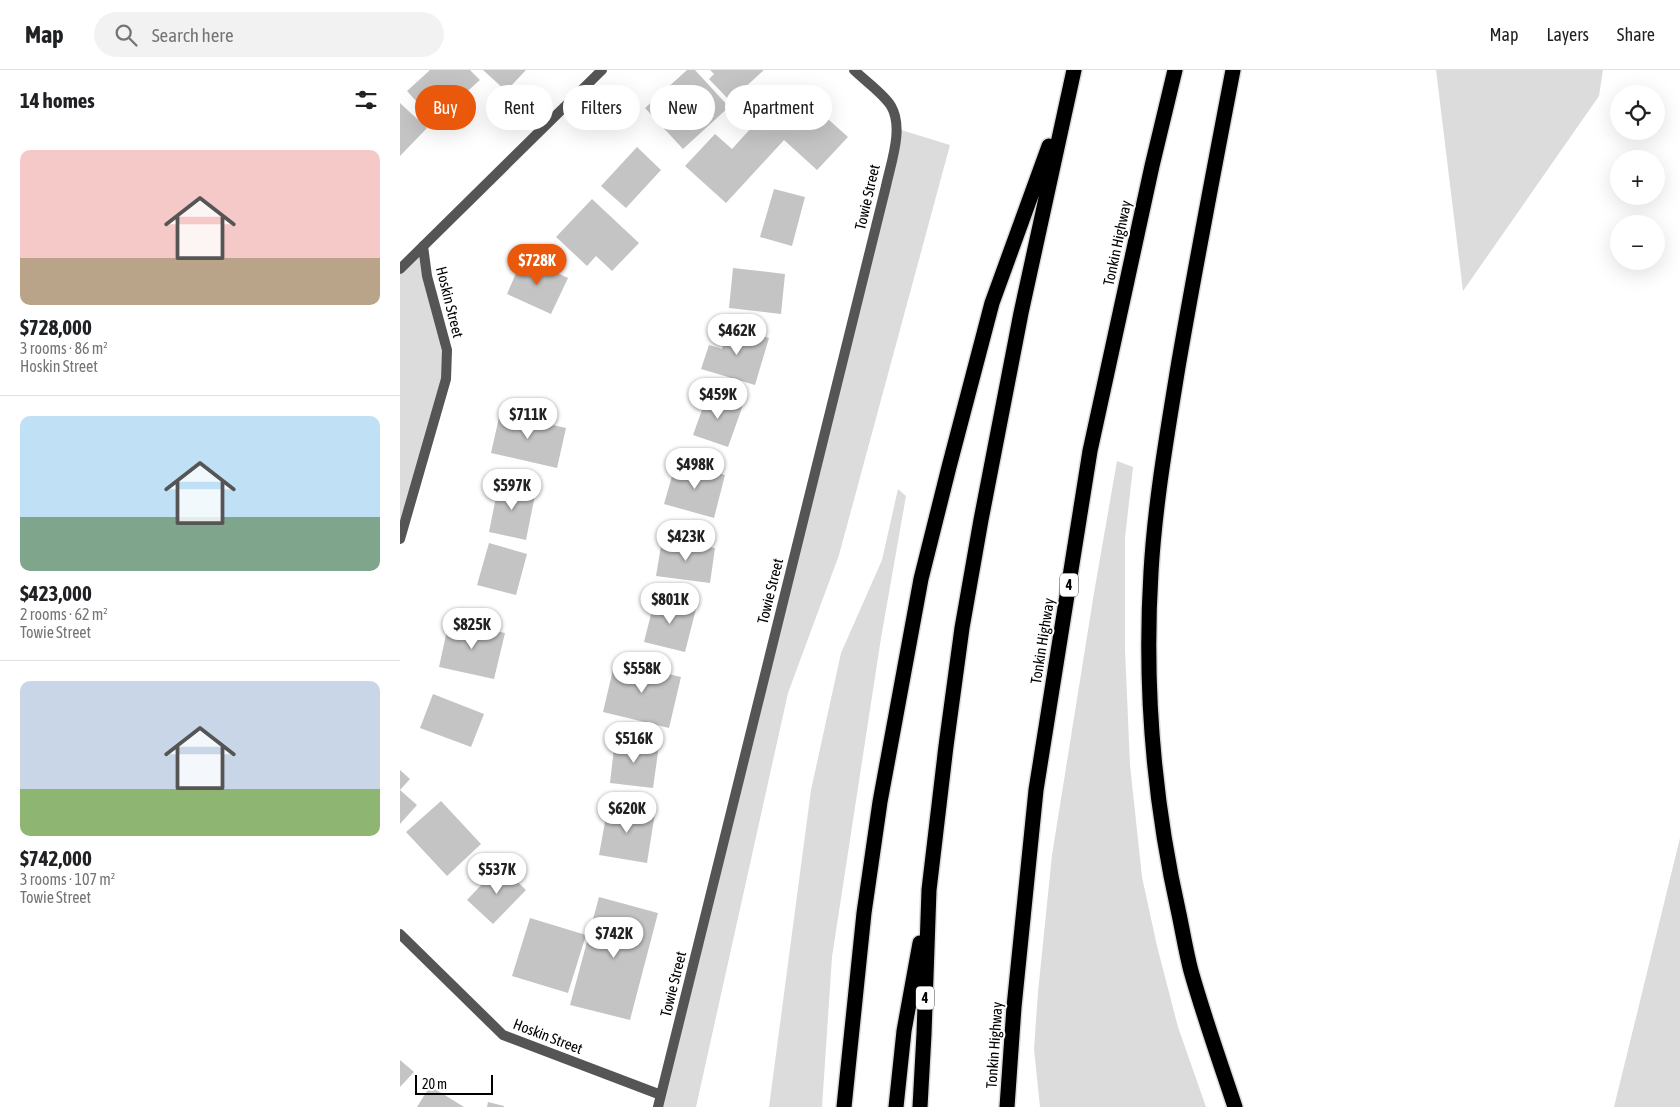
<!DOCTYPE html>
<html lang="en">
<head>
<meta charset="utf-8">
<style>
  :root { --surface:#fff; --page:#f2f2f2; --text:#202124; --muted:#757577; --line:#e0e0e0; --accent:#ea580c }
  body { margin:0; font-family:"Asap Condensed",sans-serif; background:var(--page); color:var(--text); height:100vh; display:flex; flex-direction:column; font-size:19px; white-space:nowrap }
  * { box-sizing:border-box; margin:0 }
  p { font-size:16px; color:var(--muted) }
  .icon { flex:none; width:28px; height:28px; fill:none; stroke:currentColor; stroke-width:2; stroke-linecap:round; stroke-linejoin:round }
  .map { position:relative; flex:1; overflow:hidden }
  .panel { display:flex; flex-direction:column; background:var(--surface); width:400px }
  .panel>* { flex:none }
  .banner { position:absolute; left:15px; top:15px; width:475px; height:45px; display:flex; gap:10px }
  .controls { position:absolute; left:1210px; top:15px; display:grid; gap:10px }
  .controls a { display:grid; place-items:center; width:55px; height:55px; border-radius:50%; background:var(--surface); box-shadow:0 5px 20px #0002; font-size:25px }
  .scale { position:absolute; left:15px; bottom:12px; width:78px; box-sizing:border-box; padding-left:5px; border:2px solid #000; border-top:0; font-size:14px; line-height:18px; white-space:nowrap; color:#000; -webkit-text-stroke:4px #fff; paint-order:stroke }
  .price { position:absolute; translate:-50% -42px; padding:0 11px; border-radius:18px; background:#fff; color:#222; font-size:16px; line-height:32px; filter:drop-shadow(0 1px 2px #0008) }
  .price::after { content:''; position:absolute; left:50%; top:30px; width:15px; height:11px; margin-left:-8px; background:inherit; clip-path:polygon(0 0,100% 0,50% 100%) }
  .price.active { background:var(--accent); color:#fff }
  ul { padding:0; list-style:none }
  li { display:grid; align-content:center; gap:10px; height:265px; padding:0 20px }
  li+li { border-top:1px solid var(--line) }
  li span { display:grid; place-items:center; height:155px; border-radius:10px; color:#555 }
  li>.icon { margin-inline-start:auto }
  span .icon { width:90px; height:90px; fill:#fffc; stroke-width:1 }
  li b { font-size:21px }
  h2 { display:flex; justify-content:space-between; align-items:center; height:60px; padding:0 20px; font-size:21px }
  .pill { padding:0 18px; border-radius:22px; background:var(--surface); box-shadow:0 5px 20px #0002; font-size:18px; line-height:45px }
  .pill.active { background:var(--accent); color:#fff }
  header { display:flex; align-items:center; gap:30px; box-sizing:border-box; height:70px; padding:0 25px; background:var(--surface); border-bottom:1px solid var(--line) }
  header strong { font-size:24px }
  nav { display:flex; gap:28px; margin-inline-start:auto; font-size:18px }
  .search { width:350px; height:45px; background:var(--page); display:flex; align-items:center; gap:12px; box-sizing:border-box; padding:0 18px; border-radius:28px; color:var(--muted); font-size:19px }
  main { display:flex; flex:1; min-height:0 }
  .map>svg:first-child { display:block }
  .green { fill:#dcdcdc }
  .building { fill:#c4c4c4 }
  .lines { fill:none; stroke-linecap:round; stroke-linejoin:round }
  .motorway-casing { stroke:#dbdbdb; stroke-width:18 }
  .minor { stroke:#555; stroke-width:10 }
  .motorway { stroke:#000; stroke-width:15 }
  .labels { text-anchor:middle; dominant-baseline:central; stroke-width:4; stroke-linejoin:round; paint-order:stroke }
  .shield { fill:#fff; stroke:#4c4c4c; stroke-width:1 }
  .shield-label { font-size:14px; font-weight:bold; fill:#000 }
  .street-label { font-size:15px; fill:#000; stroke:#fff }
</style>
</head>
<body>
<header>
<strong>Map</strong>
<div class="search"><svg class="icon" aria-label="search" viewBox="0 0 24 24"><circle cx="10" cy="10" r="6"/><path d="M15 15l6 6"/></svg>Search here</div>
<nav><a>Map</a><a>Layers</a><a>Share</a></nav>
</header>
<main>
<section class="panel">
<h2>14 homes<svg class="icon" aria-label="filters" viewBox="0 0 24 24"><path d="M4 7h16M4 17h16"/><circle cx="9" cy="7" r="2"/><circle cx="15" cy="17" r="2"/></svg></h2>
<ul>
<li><span style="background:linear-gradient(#f6c9c9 70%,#b9a48a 0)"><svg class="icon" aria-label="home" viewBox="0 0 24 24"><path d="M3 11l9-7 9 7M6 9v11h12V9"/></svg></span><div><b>$728,000</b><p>3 rooms · 86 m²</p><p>Hoskin Street</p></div></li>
<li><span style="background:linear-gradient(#bfe0f5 65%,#7fa58c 0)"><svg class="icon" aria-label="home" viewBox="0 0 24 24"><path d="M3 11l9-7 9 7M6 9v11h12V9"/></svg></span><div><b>$423,000</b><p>2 rooms · 62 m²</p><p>Towie Street</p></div></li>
<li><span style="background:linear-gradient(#c9d6e8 70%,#8fb573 0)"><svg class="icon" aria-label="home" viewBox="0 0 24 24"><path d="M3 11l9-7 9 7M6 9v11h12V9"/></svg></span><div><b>$742,000</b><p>3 rooms · 107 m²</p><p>Towie Street</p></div></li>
</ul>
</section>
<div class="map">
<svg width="1280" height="1037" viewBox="0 0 1280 1037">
  <rect width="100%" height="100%" fill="#fff"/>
  <path class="green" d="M 1036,0 L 1203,0 L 1199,26 L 1063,221 Z
    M 498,59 L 550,75 L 439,485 L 388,623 L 296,1037 L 258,1037 Z
    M 23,176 L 47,280 L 46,309 L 0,469 L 0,199 Z
    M 717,391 L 733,397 L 725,468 L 725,579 L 730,695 L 742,807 L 757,876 L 778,957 L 806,1037 L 640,1037 L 634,979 L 638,922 L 652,785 L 694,523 Z
    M 498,419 L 506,426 L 481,568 L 432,887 L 422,1037 L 369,1037 L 411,720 L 441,583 L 482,490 Z
    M 1280,768 L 1280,1037 L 1214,1037 Z"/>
  <path class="building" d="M 30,0 L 70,0 L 80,10 L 34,51 L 7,21 Z
    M 83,0 L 126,0 L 106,21 Z
    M 287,0 L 295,0 L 329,37 L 283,79 L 245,38 Z
    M 310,0 L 364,0 L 330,31 L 309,9 L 314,4 Z
    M 390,15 L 448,67 L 417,100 L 384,70 L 326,133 L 285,96 L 315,64 L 332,79 Z
    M 0,33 L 27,58 L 0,86 Z
    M 237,77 L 261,100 L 226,138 L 201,116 Z
    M 374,119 L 405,127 L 392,176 L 360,167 Z
    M 192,129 L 239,173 L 212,201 L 196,186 L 187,196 L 156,167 Z
    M 123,187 L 168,208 L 151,244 L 107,224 Z
    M 333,198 L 385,204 L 381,244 L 329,238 Z
    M 329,256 L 369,268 L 355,315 L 301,299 L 309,275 L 322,279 Z
    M 308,323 L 343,335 L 328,377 L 293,365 Z
    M 100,343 L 166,358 L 157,398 L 91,383 Z
    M 276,392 L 325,405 L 314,448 L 264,434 Z
    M 99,412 L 136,420 L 126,470 L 89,462 Z
    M 262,470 L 315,478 L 310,513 L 256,506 Z
    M 89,473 L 127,484 L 116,525 L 77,515 Z
    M 255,528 L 296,539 L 285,582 L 244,572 Z
    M 49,551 L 105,563 L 94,609 L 39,597 Z
    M 215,591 L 281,607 L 269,658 L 203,642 Z
    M 33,624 L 84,644 L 71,677 L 20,658 Z
    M 215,669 L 259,675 L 253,718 L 210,713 Z
    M 0,700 L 10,709 L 0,720 L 17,735 L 0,754 Z
    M 41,731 L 81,774 L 47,806 L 6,762 Z
    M 208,735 L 255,743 L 247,793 L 199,785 Z
    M 100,795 L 126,820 L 93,854 L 67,830 Z
    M 199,827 L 258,843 L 230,950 L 170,935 Z
    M 130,848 L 186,865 L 168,923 L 112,906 Z
    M 0,990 L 14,1002 L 0,1017 Z
    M 30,1016 L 64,1037 L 17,1037 Z
    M 88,1032 L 104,1036 L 104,1037 L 87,1037 Z"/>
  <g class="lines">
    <g class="motorway-casing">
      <path id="motorway" d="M 833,0 C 814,99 795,198 778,297 C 767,365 755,433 751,502 C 744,616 754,733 779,844 C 783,863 786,882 791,901 C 804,947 820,992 835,1037
        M 444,1037 L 464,843 L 480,732 L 521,509 L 549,397 L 592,233 L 649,76
        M 496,1037 L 504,961 L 520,873
        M 520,1037 L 524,964 L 529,820 L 546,676 L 562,558 L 581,450 L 621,243 L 674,0
        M 607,1037 L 614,937 L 636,720 L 690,381 L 752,96 L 775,0"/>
    </g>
    <path class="minor" d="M 0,199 L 202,0
      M 0,469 L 46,309 L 47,280 L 27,206 L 23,176
      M 0,864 L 103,965 L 261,1025
      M 258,1037 L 486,116 C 491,92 504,58 491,36 C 484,24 464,10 454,0"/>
    <use href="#motorway" class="motorway"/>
  </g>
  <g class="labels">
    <g class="shield">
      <rect x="660" y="503.5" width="18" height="23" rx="4"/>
      <rect x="516" y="916.5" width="18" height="23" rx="4"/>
    </g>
    <g class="shield-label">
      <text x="669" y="515">4</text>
      <text x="525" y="928">4</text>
    </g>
    <g class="street-label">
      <text transform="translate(467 127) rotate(-77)">Towie Street</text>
      <text transform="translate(717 173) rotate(-78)">Tonkin Highway</text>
      <text transform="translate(50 232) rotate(76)">Hoskin Street</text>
      <text transform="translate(370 521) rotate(-76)">Towie Street</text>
      <text transform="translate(642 571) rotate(-81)">Tonkin Highway</text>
      <text transform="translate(273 914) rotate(-76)">Towie Street</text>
      <text transform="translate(148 966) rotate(21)">Hoskin Street</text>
      <text transform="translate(594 975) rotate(-86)">Tonkin Highway</text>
    </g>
  </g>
</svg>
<div class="controls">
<a><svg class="icon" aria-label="locate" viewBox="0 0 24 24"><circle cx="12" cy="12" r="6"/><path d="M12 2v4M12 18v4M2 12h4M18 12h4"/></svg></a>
<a>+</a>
<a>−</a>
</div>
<div class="scale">20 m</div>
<b class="price active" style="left:137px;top:216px">$728K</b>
<b class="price" style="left:337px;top:286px">$462K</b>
<b class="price" style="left:318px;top:350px">$459K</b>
<b class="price" style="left:128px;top:370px">$711K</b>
<b class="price" style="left:295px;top:420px">$498K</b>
<b class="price" style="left:112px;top:441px">$597K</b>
<b class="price" style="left:286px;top:492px">$423K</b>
<b class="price" style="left:270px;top:555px">$801K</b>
<b class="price" style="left:72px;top:580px">$825K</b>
<b class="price" style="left:242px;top:624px">$558K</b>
<b class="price" style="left:234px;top:694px">$516K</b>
<b class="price" style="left:227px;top:764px">$620K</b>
<b class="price" style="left:97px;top:825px">$537K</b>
<b class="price" style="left:214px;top:889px">$742K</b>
<div class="banner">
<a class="pill active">Buy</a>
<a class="pill">Rent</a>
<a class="pill">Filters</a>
<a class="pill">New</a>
<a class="pill">Apartment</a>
</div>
</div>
</main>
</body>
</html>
